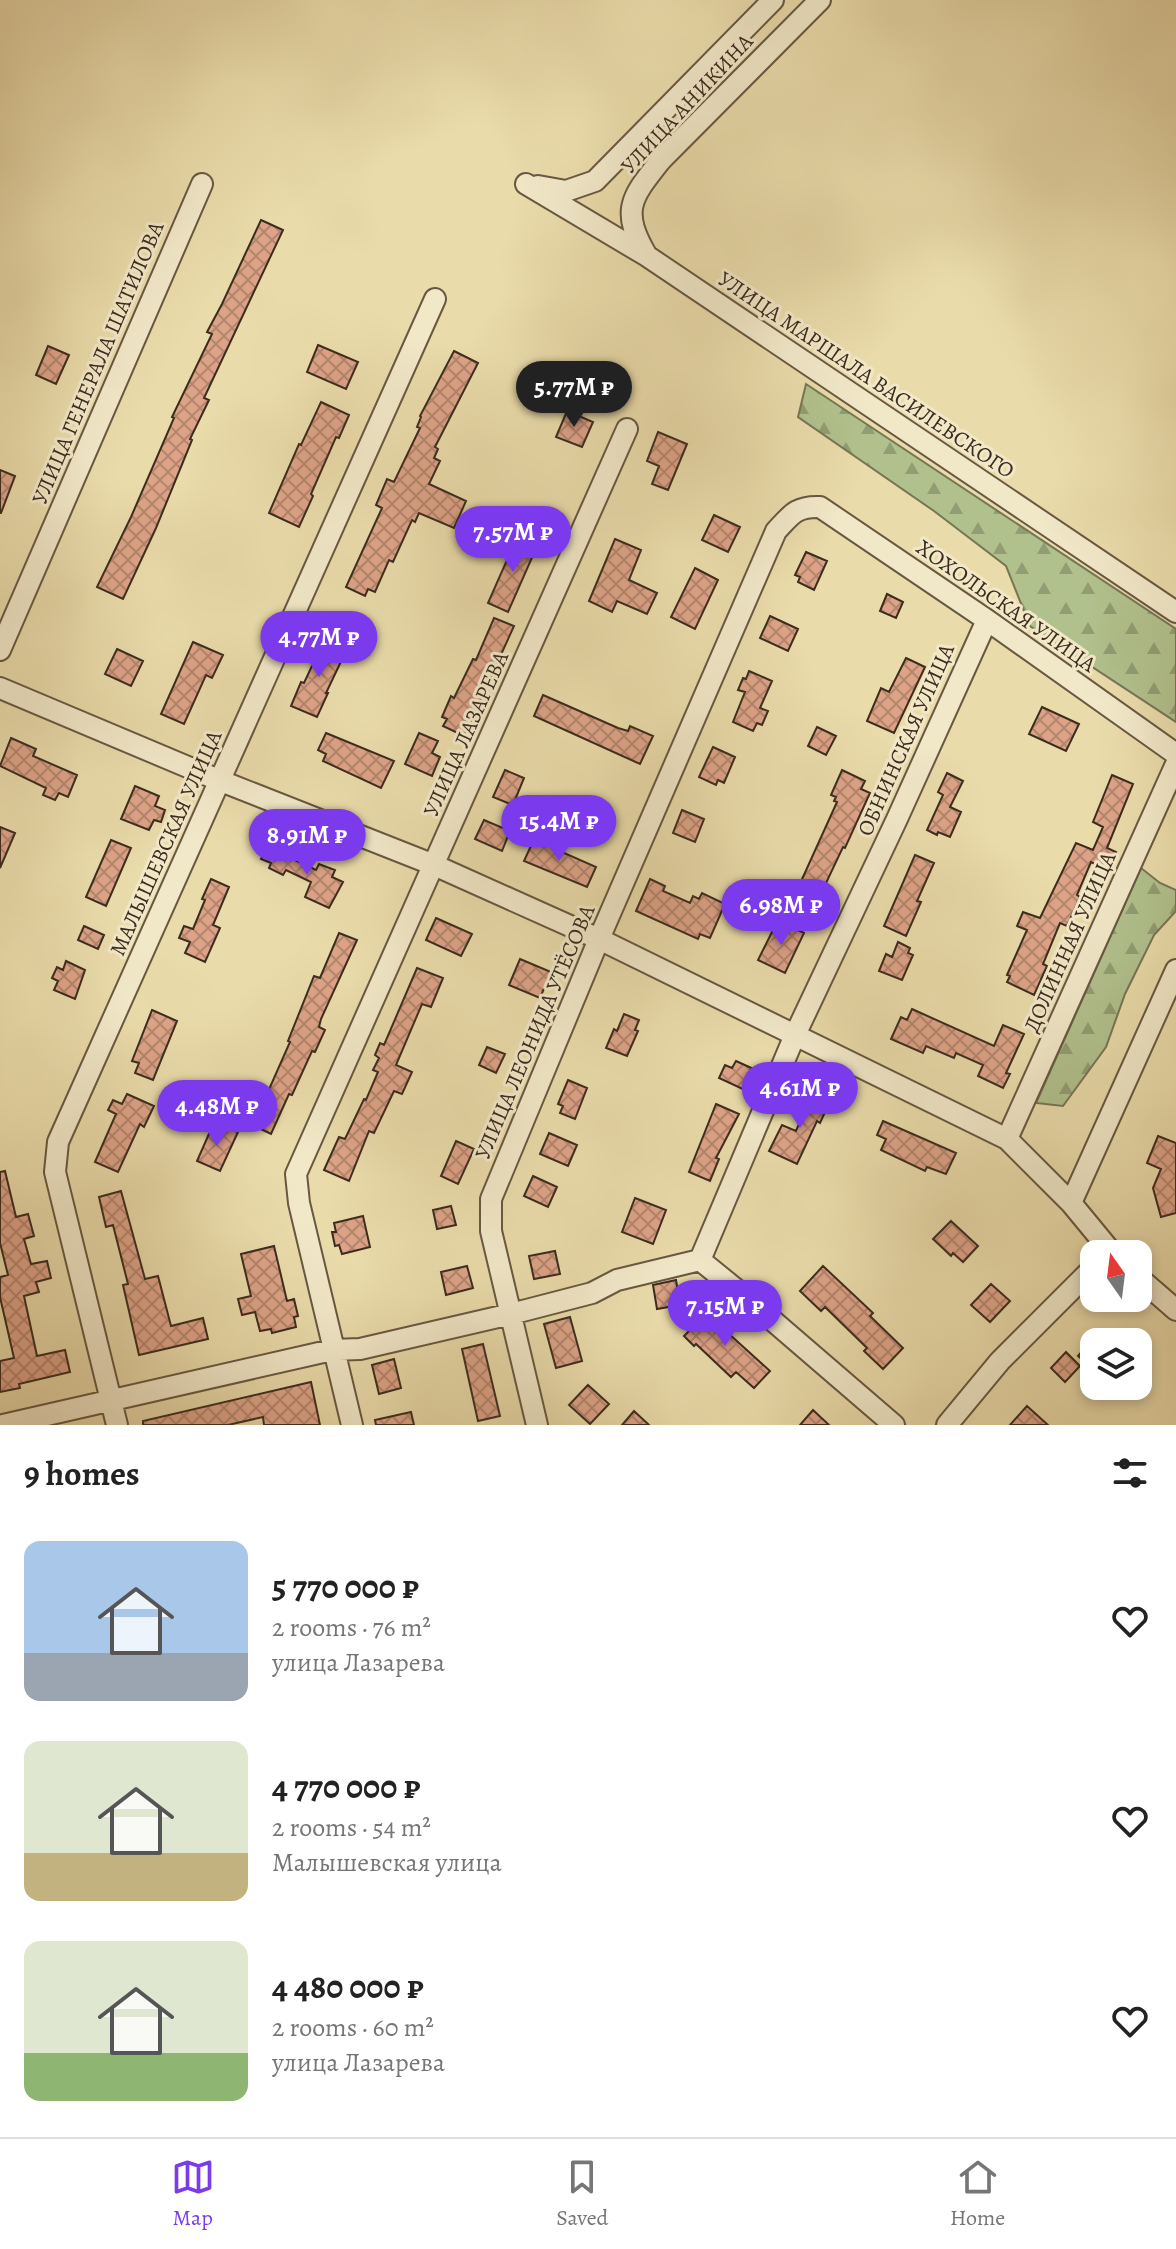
<!DOCTYPE html>
<html lang="en">
<head>
<meta charset="utf-8">
<style>
  :root { --surface:#fff; --page:#f6f6f6; --text:#222; --muted:#767676; --line:#e0e0e0; --accent:#7c3aed }
  body { margin:0; font-family:Alegreya,serif; background:var(--page); color:var(--text); height:100vh; display:flex; flex-direction:column; font-size:30px; white-space:nowrap }
  * { box-sizing:border-box; margin:0 }
  p { font-size:26px; color:var(--muted) }
  .icon { flex:none; width:44px; height:44px; fill:none; stroke:currentColor; stroke-width:2; stroke-linecap:round; stroke-linejoin:round }
  .map { position:relative; height:1425px; overflow:hidden }
  .panel { display:flex; flex-direction:column; background:var(--surface); flex:1 }
  .panel>* { flex:none }
  .needle { width:52px; rotate:346deg }
  .fabs { position:absolute; left:1080px; top:1240px; display:grid; gap:16px }
  .fabs a { display:grid; place-items:center; width:72px; height:72px; border-radius:16px; background:var(--surface); box-shadow:0 4px 12px #0003; font-size:40px }
  .price { position:absolute; translate:-50% -68px; padding:0 18px; border-radius:28px; background:var(--accent); color:#fff; font-size:26px; line-height:52px; filter:drop-shadow(0 2px 4px #0008) }
  .price::after { content:''; position:absolute; left:50%; top:48px; width:24px; height:18px; margin-left:-12px; background:inherit; clip-path:polygon(0 0,100% 0,50% 100%) }
  .price.active { background:#222; color:#fff }
  ul { padding:0; list-style:none }
  li { display:flex; align-items:center; gap:24px; height:200px; padding:0 24px }
  li span { display:grid; place-items:center; flex:none; width:224px; height:160px; border-radius:16px; color:#555 }
  li>.icon { margin-inline-start:auto }
  span .icon { width:96px; height:96px; fill:#fffc; stroke-width:1 }
  li b { font-size:34px }
  h2 { display:flex; justify-content:space-between; align-items:center; height:96px; padding:0 24px; font-size:34px }
  .tab-bar { display:flex; justify-content:space-around; align-items:center; height:112px; border-top:2px solid var(--line); background:var(--surface); font-size:22px; color:var(--muted) }
  .tab-bar a { display:grid; justify-items:center; gap:4px }
  .tab-bar .active { color:var(--accent) }
  .map>svg:first-child { display:block }
  .forest { fill:url(#forest-firs); stroke:#767656; stroke-width:2 }
  .building { fill:url(#building-cross-hatch); stroke:#3c2c1e; stroke-width:2 }
  .lines { fill:none; stroke-linecap:round; stroke-linejoin:round }
  .minor-casing { stroke:#685841; stroke-width:24 }
  .minor { stroke:#f1e8c8; stroke-width:20 }
  .labels { text-anchor:middle; dominant-baseline:central; stroke-width:6; stroke-linejoin:round; paint-order:stroke }
  .street-label { font-size:22px; fill:#3c2c1e; stroke:#f1e8c8 }
</style>
</head>
<body>
<div class="map">
<svg width="1176" height="1425" viewBox="0 0 1176 1425">
  <defs>
    <pattern id="forest-firs" width="22" height="20" patternUnits="userSpaceOnUse" patternTransform="scale(2)"><rect width="22" height="20" fill="#b1c18d"/><path d="M5 1l3.5 6h-7zM16 11l3.5 6h-7z" fill="#919d73"/></pattern>
    <pattern id="building-cross-hatch" width="8" height="8" patternUnits="userSpaceOnUse" patternTransform="scale(2)"><rect width="8" height="8" fill="#dda387"/><path d="M0 0l8 8M0 8l8-8" fill="none" stroke="#b4856e"/></pattern>
  </defs>
  <rect width="100%" height="100%" fill="#eadbaa"/>
  <filter id="stains"><feTurbulence type="fractalNoise" baseFrequency=".0025" numOctaves="4"/><feColorMatrix values="0 0 0 0 .2 0 0 0 0 .09 0 0 0 0 .02 0 0 0 .5 -.17"/></filter>
  <radialGradient id="worn" r=".72"><stop offset=".6" stop-color="#630" stop-opacity="0"/><stop offset="1" stop-color="#630" stop-opacity=".3"/></radialGradient>
  <path class="forest" d="M 806,384 L 1176,629 L 1176,722 L 1030,626 L 1006,566 L 934,511 L 798,417 Z
    M 1141,868 L 1160,883 L 1176,890 L 1176,911 L 1154,935 L 1125,994 L 1106,1047 L 1063,1106 L 1036,1103 Z"/>
  <path class="building" d="M 261,220 L 283,230 L 204,398 L 209,400 L 190,439 L 192,440 L 156,528 L 123,599 L 97,587 L 131,517 L 174,418 L 172,417 L 212,334 L 207,332 L 222,304 Z
    M 318,345 L 358,362 L 346,389 L 307,372 Z
    M 48,346 L 69,355 L 56,384 L 36,375 Z
    M 454,351 L 478,363 L 435,447 L 438,449 L 434,458 L 440,461 L 429,484 L 466,501 L 454,528 L 419,513 L 415,522 L 412,520 L 393,562 L 389,560 L 375,592 L 368,589 L 365,596 L 346,587 L 382,508 L 376,505 L 387,479 L 394,482 L 420,428 L 417,427 L 421,417 L 420,416 Z
    M 321,402 L 349,415 L 339,438 L 336,437 L 311,494 L 313,496 L 299,527 L 269,513 L 299,444 L 301,445 Z
    M 567,411 L 593,422 L 582,447 L 556,437 Z
    M 658,432 L 687,444 L 668,490 L 652,484 L 659,466 L 647,461 Z
    M 0,470 L 15,476 L 1,513 L 0,513 Z
    M 714,515 L 740,527 L 728,552 L 702,540 Z
    M 518,535 L 538,544 L 508,612 L 488,603 Z
    M 615,539 L 641,550 L 629,580 L 657,593 L 647,614 L 617,601 L 612,612 L 589,601 Z
    M 806,552 L 827,561 L 814,590 L 798,582 L 800,577 L 795,575 Z
    M 695,568 L 718,580 L 695,629 L 671,617 Z
    M 887,594 L 903,602 L 896,618 L 880,611 Z
    M 770,616 L 798,629 L 788,651 L 760,638 Z
    M 494,618 L 514,626 L 464,736 L 443,726 L 447,719 L 442,717 L 451,696 L 454,698 L 473,659 L 476,660 Z
    M 325,638 L 347,649 L 326,693 L 328,693 L 317,717 L 291,706 L 301,682 L 304,683 Z
    M 193,642 L 223,655 L 212,678 L 206,675 L 184,724 L 161,714 Z
    M 117,649 L 143,661 L 131,686 L 105,674 Z
    M 906,658 L 925,667 L 894,733 L 867,721 L 881,688 L 889,692 Z
    M 749,671 L 772,681 L 760,708 L 768,711 L 762,725 L 757,723 L 753,731 L 733,722 L 745,692 L 738,690 L 743,678 L 746,679 Z
    M 543,695 L 618,728 L 628,731 L 630,726 L 653,736 L 640,764 L 534,716 Z
    M 1042,707 L 1079,724 L 1066,751 L 1029,734 Z
    M 817,727 L 836,736 L 826,755 L 808,746 Z
    M 326,733 L 394,761 L 381,788 L 323,761 L 326,754 L 318,750 Z
    M 419,733 L 438,741 L 432,753 L 440,757 L 432,776 L 405,764 Z
    M 11,738 L 36,749 L 33,756 L 77,775 L 68,797 L 59,793 L 55,800 L 43,795 L 46,788 L 0,766 Z
    M 713,747 L 735,757 L 724,783 L 718,780 L 716,785 L 699,777 Z
    M 505,770 L 524,778 L 513,805 L 493,797 Z
    M 842,770 L 865,781 L 861,789 L 870,793 L 845,848 L 843,847 L 819,898 L 798,888 L 837,802 L 834,801 L 836,797 L 831,795 Z
    M 947,773 L 963,781 L 950,807 L 961,812 L 950,837 L 938,832 L 937,835 L 927,830 L 943,795 L 938,792 Z
    M 1112,775 L 1133,784 L 1107,848 L 1116,852 L 1108,870 L 1091,862 L 1077,895 L 1080,897 L 1067,926 L 1060,923 L 1043,964 L 1047,966 L 1034,995 L 1007,982 L 1010,976 L 1007,975 L 1027,930 L 1017,926 L 1023,912 L 1040,918 L 1076,843 L 1093,850 L 1103,827 L 1093,822 Z
    M 135,786 L 159,796 L 155,806 L 165,810 L 161,822 L 154,820 L 149,830 L 121,819 Z
    M 682,810 L 704,819 L 695,842 L 673,833 Z
    M 484,820 L 510,831 L 502,851 L 475,839 Z
    M 0,827 L 15,833 L 0,868 Z
    M 535,837 L 556,846 L 555,849 L 596,867 L 587,887 L 524,861 Z
    M 111,840 L 131,848 L 106,906 L 86,897 Z
    M 267,847 L 316,870 L 319,864 L 335,870 L 332,877 L 343,882 L 329,908 L 305,897 L 311,882 L 286,870 L 283,875 L 269,868 L 271,863 L 261,859 Z
    M 915,855 L 934,863 L 917,901 L 921,902 L 906,936 L 884,926 Z
    M 211,879 L 229,887 L 213,925 L 220,928 L 205,962 L 185,953 L 190,942 L 179,938 L 184,926 L 193,929 L 205,900 L 202,899 Z
    M 650,879 L 665,886 L 663,891 L 690,903 L 693,896 L 699,899 L 702,893 L 725,904 L 710,938 L 700,934 L 698,939 L 636,911 Z
    M 436,918 L 472,934 L 461,956 L 426,940 Z
    M 778,920 L 804,933 L 785,973 L 758,960 Z
    M 84,926 L 104,935 L 98,949 L 78,940 Z
    M 339,933 L 357,940 L 321,1019 L 319,1027 L 325,1030 L 315,1052 L 312,1051 L 292,1095 L 289,1094 L 271,1134 L 248,1123 L 262,1092 L 267,1094 L 290,1042 L 288,1041 L 314,976 L 320,978 Z
    M 898,942 L 910,948 L 908,953 L 913,955 L 902,980 L 879,971 L 886,954 L 892,957 Z
    M 520,959 L 551,972 L 540,998 L 509,985 Z
    M 66,961 L 85,970 L 75,999 L 54,990 L 58,981 L 52,978 L 57,967 L 63,970 Z
    M 417,968 L 443,978 L 431,1007 L 422,1004 L 396,1065 L 412,1072 L 402,1094 L 394,1091 L 374,1133 L 369,1131 L 349,1181 L 324,1170 L 339,1137 L 345,1139 L 364,1099 L 366,1100 L 378,1072 L 373,1070 L 379,1058 L 375,1055 L 380,1043 L 384,1045 Z
    M 912,1009 L 994,1046 L 1003,1025 L 1024,1034 L 1006,1073 L 1010,1074 L 1003,1088 L 978,1076 L 983,1065 L 956,1053 L 954,1058 L 926,1046 L 923,1053 L 891,1039 L 901,1017 L 907,1020 Z
    M 152,1010 L 177,1021 L 153,1080 L 135,1073 L 139,1063 L 132,1061 Z
    M 624,1014 L 639,1020 L 635,1030 L 638,1031 L 627,1056 L 606,1048 L 614,1029 L 617,1031 Z
    M 487,1047 L 505,1054 L 496,1073 L 479,1065 Z
    M 736,1061 L 758,1071 L 749,1092 L 719,1078 L 725,1065 L 732,1068 Z
    M 568,1080 L 587,1088 L 575,1119 L 560,1113 L 563,1106 L 558,1104 Z
    M 813,1091 L 831,1099 L 820,1123 L 817,1121 L 797,1164 L 769,1151 L 782,1125 L 796,1131 Z
    M 127,1094 L 154,1106 L 144,1127 L 140,1124 L 118,1172 L 95,1162 L 116,1114 L 108,1110 L 113,1100 L 122,1104 Z
    M 716,1104 L 739,1114 L 716,1158 L 719,1159 L 710,1181 L 689,1172 Z
    M 883,1121 L 956,1153 L 946,1174 L 927,1167 L 925,1171 L 881,1150 L 886,1139 L 877,1135 Z
    M 224,1126 L 238,1132 L 220,1171 L 197,1161 L 212,1127 L 222,1131 Z
    M 549,1133 L 577,1145 L 568,1166 L 540,1154 Z
    M 1158,1136 L 1176,1143 L 1176,1213 L 1161,1217 L 1153,1188 L 1161,1169 L 1147,1163 Z
    M 456,1141 L 474,1149 L 458,1184 L 441,1176 Z
    M 5,1171 L 16,1217 L 28,1214 L 34,1236 L 24,1239 L 31,1264 L 47,1261 L 51,1278 L 36,1282 L 39,1292 L 24,1296 L 37,1356 L 65,1350 L 70,1372 L 19,1384 L 20,1388 L 0,1392 L 0,1361 L 14,1358 L 0,1297 L 0,1277 L 8,1275 L 0,1243 L 0,1172 Z
    M 533,1176 L 557,1187 L 548,1207 L 524,1196 Z
    M 121,1191 L 145,1279 L 158,1276 L 171,1326 L 203,1318 L 208,1339 L 139,1355 L 123,1285 L 128,1284 L 113,1225 L 106,1227 L 99,1197 Z
    M 635,1198 L 666,1210 L 653,1244 L 622,1232 Z
    M 451,1206 L 456,1225 L 437,1229 L 433,1210 Z
    M 363,1216 L 370,1247 L 342,1254 L 339,1245 L 335,1246 L 332,1232 L 336,1232 L 334,1223 Z
    M 951,1221 L 978,1246 L 963,1262 L 953,1253 L 951,1256 L 933,1239 Z
    M 274,1246 L 287,1301 L 294,1299 L 298,1316 L 294,1317 L 296,1327 L 272,1333 L 271,1329 L 260,1331 L 255,1312 L 242,1315 L 238,1299 L 251,1296 L 241,1254 Z
    M 555,1251 L 560,1274 L 534,1279 L 529,1256 Z
    M 467,1266 L 473,1288 L 446,1295 L 441,1272 Z
    M 823,1266 L 873,1313 L 870,1316 L 903,1348 L 883,1369 L 864,1351 L 867,1348 L 825,1307 L 821,1311 L 800,1291 Z
    M 676,1280 L 680,1305 L 657,1309 L 653,1285 Z
    M 991,1284 L 1010,1301 L 990,1322 L 971,1305 Z
    M 709,1303 L 724,1317 L 718,1324 L 770,1371 L 754,1388 L 736,1372 L 731,1377 L 696,1344 L 694,1346 L 684,1336 L 698,1322 L 694,1319 Z
    M 570,1317 L 582,1361 L 556,1368 L 544,1324 Z
    M 1094,1338 L 1094,1370 L 1078,1356 Z
    M 483,1344 L 500,1416 L 478,1421 L 462,1349 Z
    M 1066,1352 L 1080,1366 L 1065,1382 L 1051,1368 Z
    M 394,1359 L 401,1388 L 379,1394 L 372,1365 Z
    M 311,1382 L 320,1425 L 264,1425 L 263,1417 L 228,1425 L 143,1425 L 143,1421 Z
    M 588,1385 L 609,1404 L 590,1424 L 569,1405 Z
    M 1027,1406 L 1048,1425 L 1010,1425 Z
    M 813,1410 L 829,1425 L 800,1425 Z
    M 634,1411 L 649,1425 L 622,1425 Z
    M 411,1412 L 414,1425 L 376,1425 L 375,1420 Z"/>
  <g class="lines">
    <g class="minor-casing">
      <path id="minor" d="M 526,184 L 647,256 L 1176,612
        M 538,186 L 566,191 L 595,181 L 773,0
        M 647,256 C 620,210 631,198 661,160 L 820,0
        M 0,650 L 202,184
        M 0,688 L 221,781 L 434,865 L 599,939 L 1007,1139 L 1071,1203 L 1113,1254
        M 1007,1139 L 1176,764
        M 1071,1203 L 1176,970
        M 1138,1277 L 1176,1310
        M 3,1425 L 332,1350 L 360,1349 L 511,1314 L 592,1293 L 617,1280 L 700,1260
        M 117,1425 L 55,1172 L 58,1142 L 435,299
        M 352,1425 L 299,1203 L 296,1174 L 627,429
        M 537,1425 L 491,1231 L 491,1199 L 599,939 L 776,531 C 791,515 796,506 820,507 L 987,620 L 1176,754
        M 894,1425 L 743,1295 L 700,1260 L 795,1035 L 897,819 L 987,620
        M 947,1425 L 1000,1361 L 1088,1273 L 1094,1271"/>
    </g>
    <use href="#minor" class="minor"/>
  </g>
  <g class="labels">
    <g class="street-label">
      <text transform="translate(687 104) rotate(-47)">УЛИЦА АНИКИНА</text>
      <text transform="translate(98 363) rotate(-67)">УЛИЦА ГЕНЕРАЛА ШАТИЛОВА</text>
      <text transform="translate(866 375) rotate(34)">УЛИЦА МАРШАЛА ВАСИЛЕВСКОГО</text>
      <text transform="translate(1006 606) rotate(35)">ХОХОЛЬСКАЯ УЛИЦА</text>
      <text transform="translate(466 734) rotate(-66)">УЛИЦА ЛАЗАРЕВА</text>
      <text transform="translate(906 740) rotate(-66)">ОБНИНСКАЯ УЛИЦА</text>
      <text transform="translate(166 843) rotate(-66)">МАЛЫШЕВСКАЯ УЛИЦА</text>
      <text transform="translate(1070 942) rotate(-66)">ДОЛИННАЯ УЛИЦА</text>
      <text transform="translate(535 1032) rotate(-67)">УЛИЦА ЛЕОНИДА УТЁСОВА</text>
    </g>
  </g>
  <rect width="100%" height="100%" filter="url(#stains)"/>
  <rect width="100%" height="100%" fill="url(#worn)"/>
</svg>
<div class="fabs">
<a><svg class="needle" viewBox="-14 -14 28 28"><path d="M0-13l5 13h-10z" fill="#e53935"/><path d="M0 13l5-13h-10z" fill="#767676"/></svg></a>
<a><svg class="icon" aria-label="layers" viewBox="0 0 24 24"><path d="M12 4l9 5-9 5-9-5zM3 14l9 5 9-5"/></svg></a>
</div>
<b class="price active" style="left:574px;top:429px">5.77M ₽</b>
<b class="price" style="left:513px;top:574px">7.57M ₽</b>
<b class="price" style="left:319px;top:679px">4.77M ₽</b>
<b class="price" style="left:559px;top:863px">15.4M ₽</b>
<b class="price" style="left:307px;top:877px">8.91M ₽</b>
<b class="price" style="left:781px;top:947px">6.98M ₽</b>
<b class="price" style="left:800px;top:1130px">4.61M ₽</b>
<b class="price" style="left:217px;top:1148px">4.48M ₽</b>
<b class="price" style="left:725px;top:1348px">7.15M ₽</b>
</div>
<section class="panel">
<h2>9 homes<svg class="icon" aria-label="filters" viewBox="0 0 24 24"><path d="M4 7h16M4 17h16"/><circle cx="9" cy="7" r="2"/><circle cx="15" cy="17" r="2"/></svg></h2>
<ul>
<li><span style="background:linear-gradient(#a9c7e8 70%,#9aa5b1 0)"><svg class="icon" aria-label="home" viewBox="0 0 24 24"><path d="M3 11l9-7 9 7M6 9v11h12V9"/></svg></span><div><b>5 770 000 ₽</b><p>2 rooms · 76 m²</p><p>улица Лазарева</p></div><svg class="icon" aria-label="heart" viewBox="0 0 24 24"><path d="M12 20l-8-8c-3-5 5-10 8-4 3-6 11-1 8 4z"/></svg></li>
<li><span style="background:linear-gradient(#dfe7d0 70%,#c2b280 0)"><svg class="icon" aria-label="home" viewBox="0 0 24 24"><path d="M3 11l9-7 9 7M6 9v11h12V9"/></svg></span><div><b>4 770 000 ₽</b><p>2 rooms · 54 m²</p><p>Малышевская улица</p></div><svg class="icon" aria-label="heart" viewBox="0 0 24 24"><path d="M12 20l-8-8c-3-5 5-10 8-4 3-6 11-1 8 4z"/></svg></li>
<li><span style="background:linear-gradient(#dfe7d0 70%,#8fb573 0)"><svg class="icon" aria-label="home" viewBox="0 0 24 24"><path d="M3 11l9-7 9 7M6 9v11h12V9"/></svg></span><div><b>4 480 000 ₽</b><p>2 rooms · 60 m²</p><p>улица Лазарева</p></div><svg class="icon" aria-label="heart" viewBox="0 0 24 24"><path d="M12 20l-8-8c-3-5 5-10 8-4 3-6 11-1 8 4z"/></svg></li>
</ul>
</section>
<nav class="tab-bar">
<a class="active"><svg class="icon" aria-label="map" viewBox="0 0 24 24"><path d="M3 6l6-2 6 2 6-2v14l-6 2-6-2-6 2zM9 4v14M15 6v14"/></svg>Map</a>
<a><svg class="icon" aria-label="saved" viewBox="0 0 24 24"><path d="M7 4h10v16l-5-4-5 4z"/></svg>Saved</a>
<a><svg class="icon" aria-label="home" viewBox="0 0 24 24"><path d="M3 11l9-7 9 7M6 9v11h12V9"/></svg>Home</a>
</nav>
</body>
</html>
